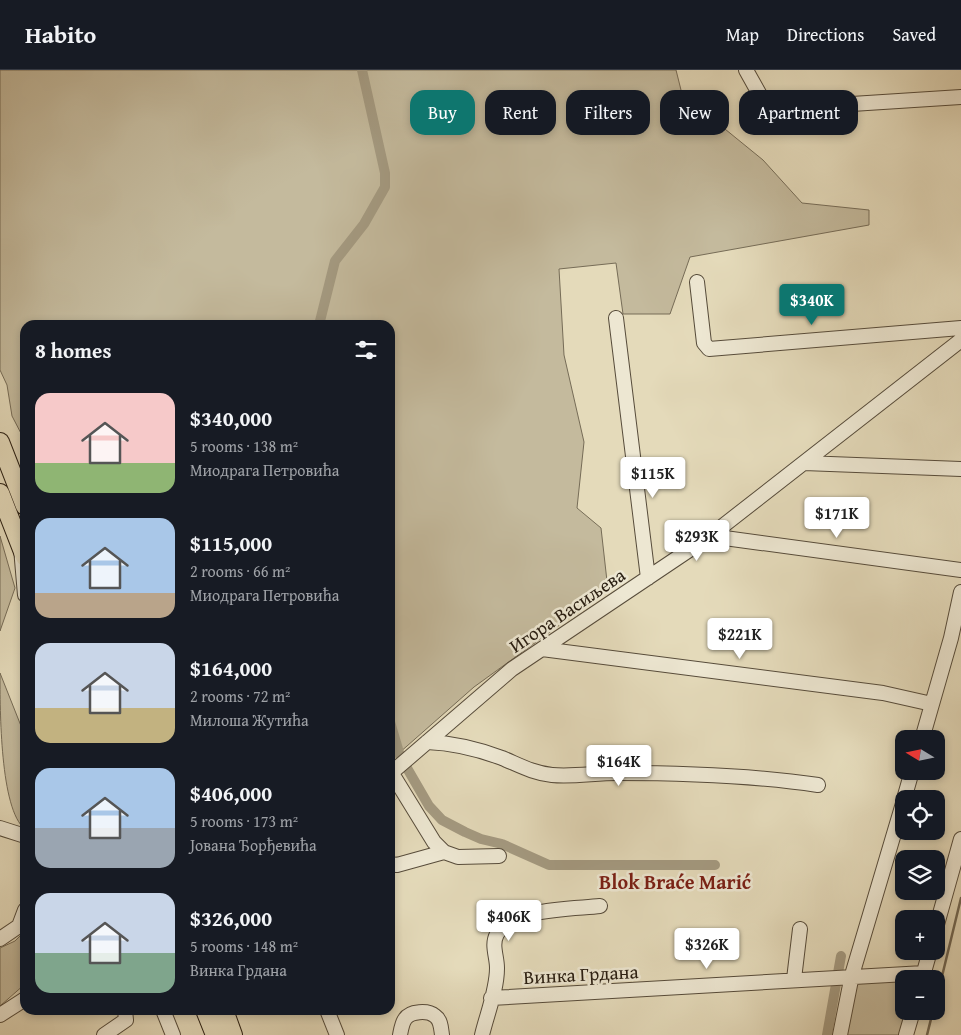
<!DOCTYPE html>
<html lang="en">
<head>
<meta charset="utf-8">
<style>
  :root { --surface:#171b24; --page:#20242c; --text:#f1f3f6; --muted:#9ea1a6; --line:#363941; --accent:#0f766e }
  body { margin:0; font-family:"Gentium Book Plus",serif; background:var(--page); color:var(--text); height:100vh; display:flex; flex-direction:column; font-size:19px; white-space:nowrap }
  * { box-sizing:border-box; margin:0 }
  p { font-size:16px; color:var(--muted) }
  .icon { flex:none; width:28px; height:28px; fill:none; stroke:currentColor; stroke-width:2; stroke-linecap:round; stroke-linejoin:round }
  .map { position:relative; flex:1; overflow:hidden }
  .sheet { position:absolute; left:20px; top:250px; width:375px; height:695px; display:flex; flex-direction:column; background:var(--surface); border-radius:15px; box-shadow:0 2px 8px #0003 }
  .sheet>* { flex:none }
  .hud { position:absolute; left:410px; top:20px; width:475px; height:45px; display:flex; gap:10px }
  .needle { width:32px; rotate:280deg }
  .buttons { position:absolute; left:895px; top:660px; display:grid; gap:10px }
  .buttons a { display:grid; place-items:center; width:50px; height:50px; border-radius:10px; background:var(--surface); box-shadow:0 2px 8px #0003; font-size:25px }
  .price { position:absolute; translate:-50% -42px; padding:0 11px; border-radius:5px; background:#fff; color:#222; font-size:16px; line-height:32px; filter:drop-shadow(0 1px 2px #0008) }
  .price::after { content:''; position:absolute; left:50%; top:30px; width:15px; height:11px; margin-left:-8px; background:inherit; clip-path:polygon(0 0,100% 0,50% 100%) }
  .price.active { background:var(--accent); color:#fff }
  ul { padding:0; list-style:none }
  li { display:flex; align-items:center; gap:15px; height:125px; padding:0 15px }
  li span { display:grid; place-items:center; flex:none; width:140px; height:100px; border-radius:15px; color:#555 }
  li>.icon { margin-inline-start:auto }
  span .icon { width:60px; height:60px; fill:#fffc; stroke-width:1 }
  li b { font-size:21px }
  h2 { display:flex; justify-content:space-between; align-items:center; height:60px; padding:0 15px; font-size:21px }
  .chip { padding:0 18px; border-radius:15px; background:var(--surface); box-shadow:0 2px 8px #0003; font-size:18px; line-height:45px }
  .chip.active { background:var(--accent); color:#fff }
  header { display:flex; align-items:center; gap:30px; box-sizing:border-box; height:70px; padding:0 25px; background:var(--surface); border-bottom:1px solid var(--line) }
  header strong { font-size:24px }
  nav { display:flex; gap:28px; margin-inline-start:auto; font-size:18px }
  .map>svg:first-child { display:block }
  .green { fill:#c4ba9d; stroke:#766c57 }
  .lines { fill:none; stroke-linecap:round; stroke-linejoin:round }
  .stream { stroke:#726854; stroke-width:2.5 }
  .canal { stroke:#a49a81; stroke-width:10 }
  .minor-casing { stroke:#574c3b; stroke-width:16 }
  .major-casing { stroke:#281d11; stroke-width:20 }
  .minor { stroke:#ede7d2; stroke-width:14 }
  .major { stroke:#e4daba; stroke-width:18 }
  .labels { text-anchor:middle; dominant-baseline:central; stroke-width:5; stroke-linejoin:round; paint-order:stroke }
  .street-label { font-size:19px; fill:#281d11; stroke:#ede7d2 }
  .neighbourhood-label { font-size:20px; font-weight:bold; fill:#7a1f14; stroke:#ede7d2 }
</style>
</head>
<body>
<header>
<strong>Habito</strong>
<nav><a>Map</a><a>Directions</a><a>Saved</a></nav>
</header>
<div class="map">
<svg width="961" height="965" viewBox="0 0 961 965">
  <rect width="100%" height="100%" fill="#e4daba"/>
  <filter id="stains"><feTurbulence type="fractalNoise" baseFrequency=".004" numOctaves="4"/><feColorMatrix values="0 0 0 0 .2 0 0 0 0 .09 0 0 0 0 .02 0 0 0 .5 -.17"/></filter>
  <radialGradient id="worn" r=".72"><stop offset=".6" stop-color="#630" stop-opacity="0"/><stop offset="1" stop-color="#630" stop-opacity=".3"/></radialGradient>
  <path class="green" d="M 0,0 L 676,0 L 682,24 L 763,90 L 802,133 L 869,140 L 869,155 L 690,187 L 670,244 L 623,244 L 616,193 L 559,199 L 564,285 L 584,372 L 577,438 L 601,458 L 608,520 L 474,617 L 390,691 L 390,255 L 25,255 L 25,371 L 12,346 L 7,315 L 0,300 Z
    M 0,466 L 15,518 L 0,561 Z
    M 0,603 L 25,666 L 25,759 C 0,740 0,640 0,603 Z
    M 25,861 L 25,914 L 0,936 L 0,878 L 15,871 Z
    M 855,908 L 904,909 L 904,941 L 910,941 L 903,965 L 845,965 Z"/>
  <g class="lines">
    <path class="stream" d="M 936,931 L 961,828
      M 927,965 L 933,941"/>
    <path class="canal" d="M 319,255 L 335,191 L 364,154 L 385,117 L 385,103 L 362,0
      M 390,652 L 400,686 L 429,736 L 442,750 L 465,762 L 481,769 L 502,774 L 549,795 L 715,795
      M 827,965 L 841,886"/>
    <g class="minor-casing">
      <path id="minor" d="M 746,0 L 765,34 L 774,39 L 961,27
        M 697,212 L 704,273 L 709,279 L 961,258
        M 616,248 L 648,508
        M 804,393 L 961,399
        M 710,466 L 961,500
        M 21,478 L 25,525
        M 542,579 L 883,623 L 932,634
        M 922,669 L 951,568 L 961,522
        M 427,672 C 453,673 478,679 502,688 C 519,695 533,703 552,705 C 573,707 595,703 617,703 C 684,703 751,705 818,715
        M 391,702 L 434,772 L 444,782
        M 390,704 L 512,599 L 710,466 L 961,270
        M 904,729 L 912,701
        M 0,758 L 25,766
        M 390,794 L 397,795 L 444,782 L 458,787 L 499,786
        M 936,858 L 961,769
        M 0,869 L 19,856 L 25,840
        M 794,909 L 800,859
        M 922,909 L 930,881
        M 491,928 L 924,903
        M 163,940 L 173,965
        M 327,940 L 337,965
        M 0,945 L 25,929
        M 104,965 L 126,950 L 125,940
        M 400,965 C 401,960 402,953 405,949 C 410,941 428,940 435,946 C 441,950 441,958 442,965
        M 482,965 C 487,944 497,920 497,898 C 497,886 491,875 497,864 C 510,838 574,839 600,836
        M 840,965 L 852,905 L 904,730
        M 906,965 L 913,941"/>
    </g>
    <g class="major-casing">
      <path id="major" d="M 0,372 L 25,436
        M 0,423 L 25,487
        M 205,940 L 215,965
        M 224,940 L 233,965"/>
    </g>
    <use href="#minor" class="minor"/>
    <use href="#major" class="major"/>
  </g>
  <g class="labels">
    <g class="street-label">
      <text transform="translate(567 540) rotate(-34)">Игора Васиљева</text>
      <text transform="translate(581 904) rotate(-3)">Винка Грдана</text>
    </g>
    <g class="neighbourhood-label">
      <text x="675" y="811">Blok Braće Marić</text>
    </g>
  </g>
  <rect width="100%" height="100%" filter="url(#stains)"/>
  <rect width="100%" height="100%" fill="url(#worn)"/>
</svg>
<div class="buttons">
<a><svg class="needle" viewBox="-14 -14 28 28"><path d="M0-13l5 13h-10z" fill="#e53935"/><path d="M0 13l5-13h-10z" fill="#9ea1a6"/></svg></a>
<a><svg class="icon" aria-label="locate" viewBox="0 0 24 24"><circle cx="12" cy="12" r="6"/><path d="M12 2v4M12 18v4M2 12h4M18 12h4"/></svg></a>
<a><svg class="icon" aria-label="layers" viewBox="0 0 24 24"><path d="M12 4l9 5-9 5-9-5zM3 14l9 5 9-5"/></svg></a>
<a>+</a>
<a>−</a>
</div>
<b class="price active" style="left:812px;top:256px">$340K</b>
<b class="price" style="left:653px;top:429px">$115K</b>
<b class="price" style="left:837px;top:469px">$171K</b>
<b class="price" style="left:697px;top:492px">$293K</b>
<b class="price" style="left:740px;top:590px">$221K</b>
<b class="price" style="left:619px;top:717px">$164K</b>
<b class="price" style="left:509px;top:872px">$406K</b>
<b class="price" style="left:707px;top:900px">$326K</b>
<div class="hud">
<a class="chip active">Buy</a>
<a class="chip">Rent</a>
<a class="chip">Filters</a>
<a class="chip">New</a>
<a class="chip">Apartment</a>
</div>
<section class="sheet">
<h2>8 homes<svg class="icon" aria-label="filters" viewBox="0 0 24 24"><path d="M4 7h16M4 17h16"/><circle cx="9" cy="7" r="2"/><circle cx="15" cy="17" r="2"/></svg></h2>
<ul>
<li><span style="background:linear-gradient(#f6c9c9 70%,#8fb573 0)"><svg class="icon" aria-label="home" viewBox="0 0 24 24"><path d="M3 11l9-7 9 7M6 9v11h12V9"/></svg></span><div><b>$340,000</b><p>5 rooms · 138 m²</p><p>Миодрага Петровића</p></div></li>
<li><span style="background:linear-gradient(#a9c7e8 75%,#b9a48a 0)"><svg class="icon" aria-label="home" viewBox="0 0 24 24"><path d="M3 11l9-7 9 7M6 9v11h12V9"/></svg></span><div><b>$115,000</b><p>2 rooms · 66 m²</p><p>Миодрага Петровића</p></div></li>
<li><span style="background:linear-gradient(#c9d6e8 65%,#c2b280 0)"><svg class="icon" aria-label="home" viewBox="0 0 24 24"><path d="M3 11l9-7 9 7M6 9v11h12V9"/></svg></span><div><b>$164,000</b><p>2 rooms · 72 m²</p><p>Милоша Жутића</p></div></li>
<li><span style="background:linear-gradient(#a9c7e8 60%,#9aa5b1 0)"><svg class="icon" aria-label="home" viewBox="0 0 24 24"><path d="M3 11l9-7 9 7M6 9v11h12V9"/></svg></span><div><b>$406,000</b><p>5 rooms · 173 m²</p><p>Јована Ђорђевића</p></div></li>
<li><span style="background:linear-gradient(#c9d6e8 60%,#7fa58c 0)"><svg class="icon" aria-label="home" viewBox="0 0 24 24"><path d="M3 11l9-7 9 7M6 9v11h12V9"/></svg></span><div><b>$326,000</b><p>5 rooms · 148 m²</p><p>Винка Грдана</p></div></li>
</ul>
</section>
</div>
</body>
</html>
